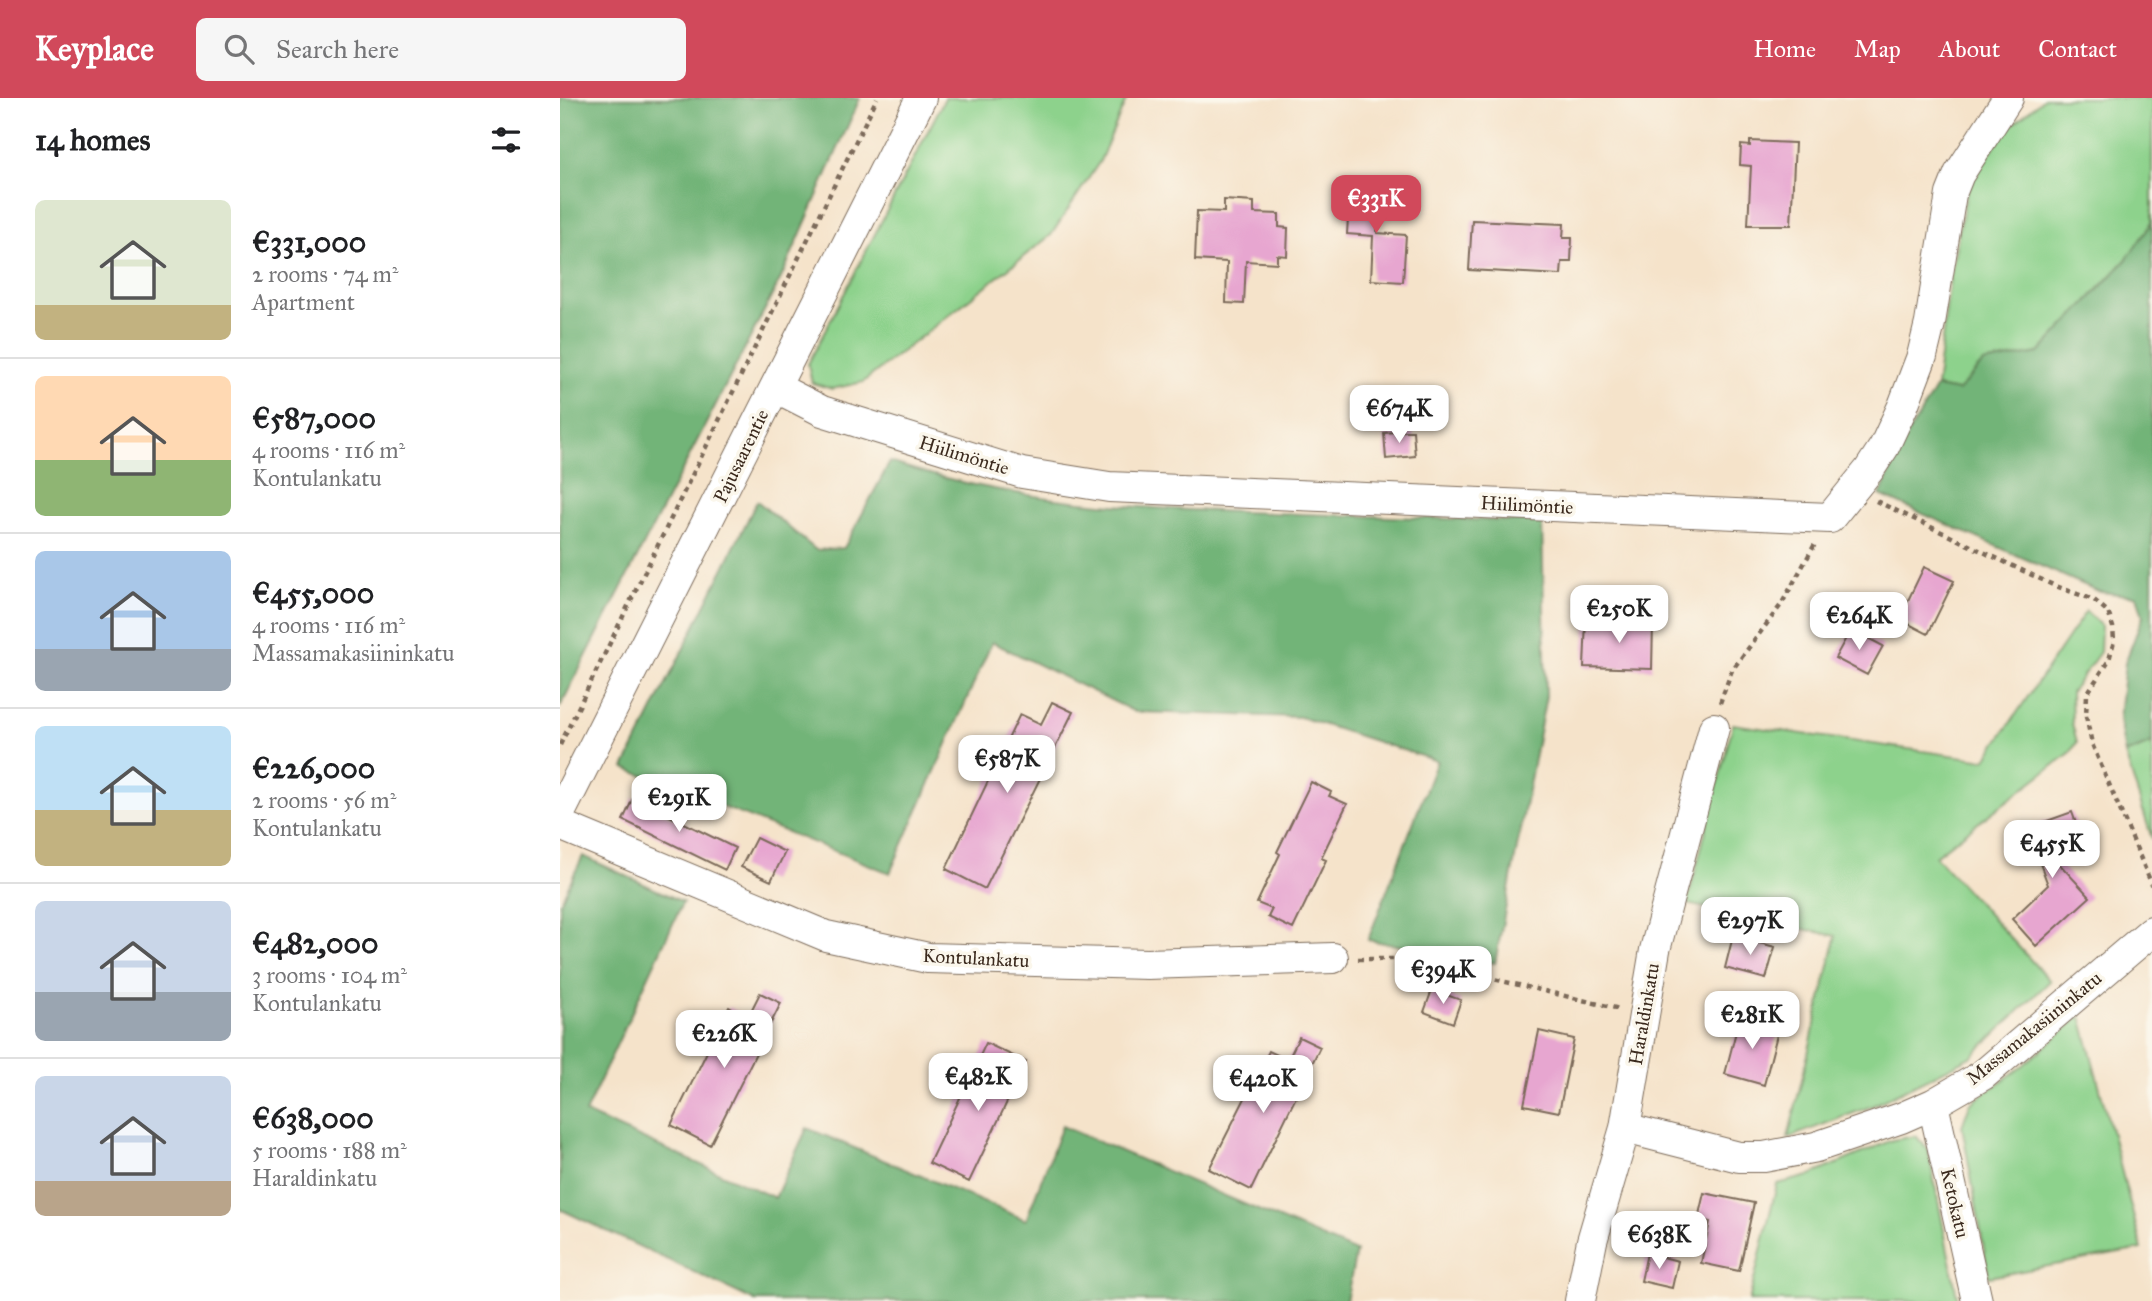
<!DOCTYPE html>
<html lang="en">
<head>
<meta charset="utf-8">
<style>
  :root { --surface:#fff; --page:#f6f6f6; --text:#202124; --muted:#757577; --line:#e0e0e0; --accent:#d1495b }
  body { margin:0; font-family:"IM FELL Great Primer",serif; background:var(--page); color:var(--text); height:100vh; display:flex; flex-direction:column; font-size:26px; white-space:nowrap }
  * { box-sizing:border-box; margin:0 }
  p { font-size:23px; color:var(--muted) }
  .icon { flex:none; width:38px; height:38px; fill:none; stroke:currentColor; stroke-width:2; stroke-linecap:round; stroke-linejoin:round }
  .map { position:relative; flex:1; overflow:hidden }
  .sheet { display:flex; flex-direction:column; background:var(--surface); width:560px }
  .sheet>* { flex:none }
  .price { position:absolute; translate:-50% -60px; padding:0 16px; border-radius:14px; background:#fff; color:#222; font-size:23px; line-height:46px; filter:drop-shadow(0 2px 4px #0008) }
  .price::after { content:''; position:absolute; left:50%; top:42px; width:21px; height:16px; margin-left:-10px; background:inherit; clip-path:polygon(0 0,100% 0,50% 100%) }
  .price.selected { background:var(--accent); color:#fff }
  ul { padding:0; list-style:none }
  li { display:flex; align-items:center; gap:21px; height:175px; padding:0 35px }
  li+li { border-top:2px solid var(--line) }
  li span { display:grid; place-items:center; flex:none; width:196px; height:140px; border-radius:10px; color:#555 }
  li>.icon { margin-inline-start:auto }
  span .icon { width:84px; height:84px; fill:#fffc; stroke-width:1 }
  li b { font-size:30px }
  h2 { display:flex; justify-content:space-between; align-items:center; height:84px; padding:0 35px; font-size:30px }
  header { display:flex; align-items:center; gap:42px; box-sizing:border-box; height:98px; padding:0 35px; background:var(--accent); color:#fff }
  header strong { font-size:33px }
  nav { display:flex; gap:38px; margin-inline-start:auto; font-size:24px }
  .search { width:490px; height:63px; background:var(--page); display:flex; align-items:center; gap:18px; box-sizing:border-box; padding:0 24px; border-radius:10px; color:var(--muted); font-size:26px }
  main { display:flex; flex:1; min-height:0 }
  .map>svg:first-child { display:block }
  .green { fill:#8dd28c; stroke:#647e55; stroke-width:2 }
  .forest { fill:#72b478; stroke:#566f4b; stroke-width:2 }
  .building { fill:#e7a6d0 }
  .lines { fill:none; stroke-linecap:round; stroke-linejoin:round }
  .minor-casing { stroke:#7c6b5a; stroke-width:32 }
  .path { stroke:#7c6b5a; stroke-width:4.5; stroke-dasharray:5 5; stroke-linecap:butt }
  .minor { stroke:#fff; stroke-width:30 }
  .labels { text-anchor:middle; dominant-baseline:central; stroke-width:7; stroke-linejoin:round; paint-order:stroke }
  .street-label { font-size:19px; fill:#3b2a1e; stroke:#fbf7ec }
</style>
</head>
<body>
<header>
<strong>Keyplace</strong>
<div class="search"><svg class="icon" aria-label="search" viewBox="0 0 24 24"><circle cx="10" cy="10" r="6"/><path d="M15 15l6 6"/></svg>Search here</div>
<nav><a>Home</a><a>Map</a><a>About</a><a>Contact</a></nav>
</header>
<main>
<section class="sheet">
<h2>14 homes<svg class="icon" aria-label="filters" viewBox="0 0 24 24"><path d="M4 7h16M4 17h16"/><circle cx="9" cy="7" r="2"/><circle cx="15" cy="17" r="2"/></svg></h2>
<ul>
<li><span style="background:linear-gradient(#dfe7d0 75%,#c2b280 0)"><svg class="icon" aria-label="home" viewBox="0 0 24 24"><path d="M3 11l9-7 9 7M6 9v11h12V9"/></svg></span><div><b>€331,000</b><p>2 rooms · 74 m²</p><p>Apartment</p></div></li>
<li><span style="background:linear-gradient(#ffd9b3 60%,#8fb573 0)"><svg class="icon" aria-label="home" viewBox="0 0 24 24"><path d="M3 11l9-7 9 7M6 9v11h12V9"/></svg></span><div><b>€587,000</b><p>4 rooms · 116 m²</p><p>Kontulankatu</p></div></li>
<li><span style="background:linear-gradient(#a9c7e8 70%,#9aa5b1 0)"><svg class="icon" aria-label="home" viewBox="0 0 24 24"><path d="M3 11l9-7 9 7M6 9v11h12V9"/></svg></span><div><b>€455,000</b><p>4 rooms · 116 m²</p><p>Massamakasiininkatu</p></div></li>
<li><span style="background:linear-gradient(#bfe0f5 60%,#c2b280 0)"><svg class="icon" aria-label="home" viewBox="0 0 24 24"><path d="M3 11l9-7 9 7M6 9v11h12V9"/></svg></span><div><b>€226,000</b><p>2 rooms · 56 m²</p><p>Kontulankatu</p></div></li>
<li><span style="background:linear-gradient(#c9d6e8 65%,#9aa5b1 0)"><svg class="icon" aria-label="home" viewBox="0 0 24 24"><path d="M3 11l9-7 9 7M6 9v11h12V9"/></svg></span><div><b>€482,000</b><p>3 rooms · 104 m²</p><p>Kontulankatu</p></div></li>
<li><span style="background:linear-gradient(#c9d6e8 75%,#b9a48a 0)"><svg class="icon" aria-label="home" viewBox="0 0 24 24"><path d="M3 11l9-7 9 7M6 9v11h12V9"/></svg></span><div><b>€638,000</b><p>5 rooms · 188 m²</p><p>Haraldinkatu</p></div></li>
</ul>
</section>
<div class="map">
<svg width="1592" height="1203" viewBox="0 0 1592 1203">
  <rect width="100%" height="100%" fill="#fbf7ec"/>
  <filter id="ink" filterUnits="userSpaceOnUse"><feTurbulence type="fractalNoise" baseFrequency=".0143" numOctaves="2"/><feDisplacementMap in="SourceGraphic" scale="14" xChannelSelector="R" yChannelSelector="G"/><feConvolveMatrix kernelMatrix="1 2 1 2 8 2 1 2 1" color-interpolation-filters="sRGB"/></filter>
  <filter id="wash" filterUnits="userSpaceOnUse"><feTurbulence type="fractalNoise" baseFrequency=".00686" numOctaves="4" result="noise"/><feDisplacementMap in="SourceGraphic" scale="28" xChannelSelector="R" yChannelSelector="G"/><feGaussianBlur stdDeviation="1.57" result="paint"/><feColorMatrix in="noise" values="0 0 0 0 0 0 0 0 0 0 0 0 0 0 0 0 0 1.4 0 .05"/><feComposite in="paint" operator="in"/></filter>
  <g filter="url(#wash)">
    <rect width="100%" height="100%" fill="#f5e3ca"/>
    <path class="green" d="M 385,0 L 567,0 L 540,63 L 491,137 L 303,284 L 272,291 L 252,285 L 248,266 Z
      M 1484,0 L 1592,0 L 1592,125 L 1566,162 L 1479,255 L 1423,265 L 1398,293 L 1376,289 L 1390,180 L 1407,92 L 1442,36 Z
      M 1526,513 L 1541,528 L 1540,554 L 1511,594 L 1512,625 L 1517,644 L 1511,654 L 1375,758 L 1490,883 L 1411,959 L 1312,1008 L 1228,1040 L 1276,838 L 1127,806 L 1173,626 L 1425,662 Z
      M 1592,645 L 1592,741 L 1565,656 Z
      M 1521,918 L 1582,1151 L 1429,1179 L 1402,1028 L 1410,1006 L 1460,970 Z
      M 1356,1038 L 1368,1052 L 1398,1203 L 1189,1203 L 1217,1086 L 1249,1078 L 1332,1042 Z"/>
    <path class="forest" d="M 0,0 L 300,0 L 222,178 L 0,609 Z
      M 1592,125 L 1592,645 L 1565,656 L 1559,620 L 1565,565 L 1583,518 L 1577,498 L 1540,494 L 1320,397 L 1344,343 L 1376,289 L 1398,293 L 1423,265 L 1479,255 L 1566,162 Z
      M 330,364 C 457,406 579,411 712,415 C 802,418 892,421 982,424 L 986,598 L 935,865 L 808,842 L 877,663 L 740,619 L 575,614 L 432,544 L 330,775 L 64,670 L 197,403 L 256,452 L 284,450 Z
      M 23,758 L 123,804 L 25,1015 L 215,1100 L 247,1030 L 466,1122 L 502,1028 L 796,1154 L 786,1203 L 195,1203 L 0,1111 L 0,805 Z"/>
    <g id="blocks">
      <path class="building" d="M 1190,43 L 1235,45 L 1231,127 L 1188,127 L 1191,68 L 1180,67 L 1181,47 L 1190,48 Z
        M 790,88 L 820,90 L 817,135 L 846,137 L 843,184 L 811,182 L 813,138 L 787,136 Z
        M 664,102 L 694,104 L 694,115 L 719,116 L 719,129 L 728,130 L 727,158 L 717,157 L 717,165 L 686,163 L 684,206 L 666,205 L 667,164 L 635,162 L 637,113 L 664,114 Z
        M 912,122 L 1004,126 L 1003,140 L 1012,140 L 1011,164 L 1002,164 L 1001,177 L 909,172 Z
        M 846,333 L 853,333 L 855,358 L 826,361 L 824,335 Z
        M 1364,469 L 1394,483 L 1368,536 L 1339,521 Z
        M 1026,522 L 1093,524 L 1092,571 L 1024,569 Z
        M 1291,531 L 1323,548 L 1307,577 L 1275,560 Z
        M 492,604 L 513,614 L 425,791 L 386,771 L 460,616 L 481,626 Z
        M 751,684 L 771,694 L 769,698 L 787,706 L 761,760 L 766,762 L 733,831 L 708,819 L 712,811 L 697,805 L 720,756 L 717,754 Z
        M 73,700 L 175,750 L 165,772 L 63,722 Z
        M 1512,714 L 1523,745 L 1491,757 L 1530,799 L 1476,848 L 1452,821 L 1488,787 L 1467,730 Z
        M 196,740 L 225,754 L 211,783 L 181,769 Z
        M 1173,838 L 1215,849 L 1206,881 L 1165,870 Z
        M 872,892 L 901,902 L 893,925 L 864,914 Z
        M 200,895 L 221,905 L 150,1047 L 111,1027 L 169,909 L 188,919 Z
        M 1180,918 L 1219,929 L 1204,987 L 1165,976 Z
        M 979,933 L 1014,941 L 999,1014 L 964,1007 Z
        M 739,939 L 760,949 L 691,1092 L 649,1071 L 709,953 L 728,962 Z
        M 426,945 L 466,964 L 409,1084 L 369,1065 Z
        M 1144,1095 L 1194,1105 L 1179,1173 L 1141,1165 L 1150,1124 L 1138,1121 Z
        M 1087,1155 L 1118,1163 L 1112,1190 L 1081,1183 Z"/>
    </g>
  </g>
  <g filter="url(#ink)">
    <use href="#blocks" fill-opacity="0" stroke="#7c6b5a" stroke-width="2"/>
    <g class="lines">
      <g class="minor-casing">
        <path id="minor" d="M 215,289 L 262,313 L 462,375 L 549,389 L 1270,420 L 1309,372 L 1324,349 L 1343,308 L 1362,258 L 1370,225 L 1391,96 L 1399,76 L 1448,0
          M 0,715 L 361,0
          M 0,727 L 266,838 L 368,860 L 587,866 L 773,860
          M 1373,1006 L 1417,1203
          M 1065,1030 L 1179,1059 L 1204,1059 L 1256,1049 L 1341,1020 L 1373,1006 L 1423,977 L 1592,833
          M 1020,1203 L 1032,1143 L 1065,1030 L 1095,852 L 1154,630"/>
      </g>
      <path class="path" d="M 1316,403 L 1493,487 L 1534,502 L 1548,514 L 1553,529 L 1554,543 L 1549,562 L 1527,596 L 1526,618 L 1532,646 L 1592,787
        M 1160,605 L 1172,572 L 1221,507 L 1255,446
        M 0,647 L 317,0
        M 798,861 L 849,861 L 1060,911"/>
      <use href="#minor" class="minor"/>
    </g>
  </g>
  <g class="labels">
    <g class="street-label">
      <text transform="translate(404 357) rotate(17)">Hiilimöntie</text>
      <text transform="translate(181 358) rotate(-64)">Pajusaarentie</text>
      <text transform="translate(967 407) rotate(3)">Hiilimöntie</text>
      <text transform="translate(416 860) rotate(3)">Kontulankatu</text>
      <text transform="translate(1084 916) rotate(-80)">Haraldinkatu</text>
      <text transform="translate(1474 930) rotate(-39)">Massamakasiininkatu</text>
      <text transform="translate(1395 1105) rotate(77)">Ketokatu</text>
    </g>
  </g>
</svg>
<b class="price selected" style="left:816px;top:137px">€331K</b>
<b class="price" style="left:839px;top:347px">€674K</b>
<b class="price" style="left:1059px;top:547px">€250K</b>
<b class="price" style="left:1299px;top:554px">€264K</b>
<b class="price" style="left:447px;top:697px">€587K</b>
<b class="price" style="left:119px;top:736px">€291K</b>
<b class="price" style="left:1492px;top:782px">€455K</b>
<b class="price" style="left:1190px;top:859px">€297K</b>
<b class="price" style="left:883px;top:908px">€394K</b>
<b class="price" style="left:1192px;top:953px">€281K</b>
<b class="price" style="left:164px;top:972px">€226K</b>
<b class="price" style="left:418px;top:1015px">€482K</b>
<b class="price" style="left:703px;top:1017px">€420K</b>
<b class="price" style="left:1099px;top:1173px">€638K</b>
</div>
</main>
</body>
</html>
